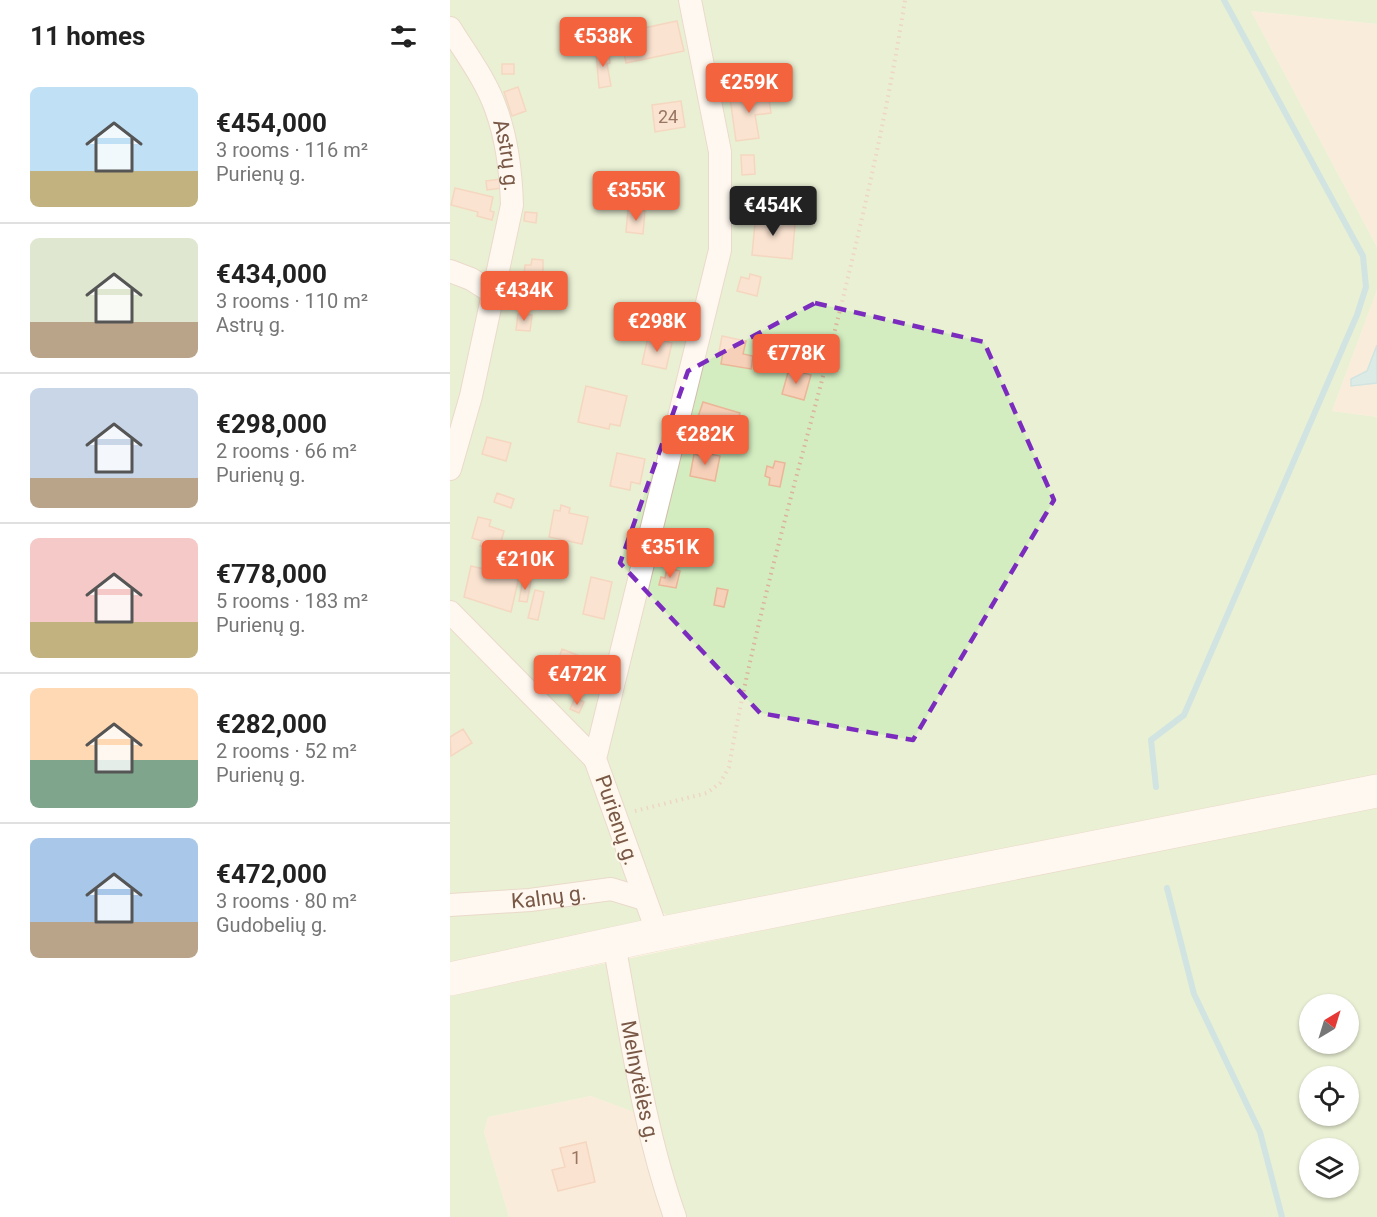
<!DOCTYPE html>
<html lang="en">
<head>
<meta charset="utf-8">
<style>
  :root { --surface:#fff; --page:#f6f6f6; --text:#222; --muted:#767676; --line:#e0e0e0; --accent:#f3633d }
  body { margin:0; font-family:Roboto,sans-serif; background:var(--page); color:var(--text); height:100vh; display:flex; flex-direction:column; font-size:22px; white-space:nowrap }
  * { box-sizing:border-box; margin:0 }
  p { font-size:20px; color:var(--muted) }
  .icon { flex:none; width:33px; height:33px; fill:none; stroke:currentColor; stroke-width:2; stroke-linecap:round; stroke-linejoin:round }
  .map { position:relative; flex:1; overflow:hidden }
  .panel { display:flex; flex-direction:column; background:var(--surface); width:450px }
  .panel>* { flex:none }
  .needle { width:39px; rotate:38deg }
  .controls { position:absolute; left:849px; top:994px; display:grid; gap:12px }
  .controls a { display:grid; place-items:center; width:60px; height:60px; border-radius:50%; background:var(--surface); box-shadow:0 2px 4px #0004; font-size:30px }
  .price { position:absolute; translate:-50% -51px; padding:0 14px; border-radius:6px; background:var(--accent); color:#fff; font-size:20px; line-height:39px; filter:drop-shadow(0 2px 3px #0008) }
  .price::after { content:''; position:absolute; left:50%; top:36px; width:18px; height:14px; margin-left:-9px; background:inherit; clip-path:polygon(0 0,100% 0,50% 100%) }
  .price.selected { background:#222; color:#fff }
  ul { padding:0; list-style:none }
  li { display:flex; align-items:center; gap:18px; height:150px; padding:0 30px }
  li+li { border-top:2px solid var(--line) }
  li span { display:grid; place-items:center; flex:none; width:168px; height:120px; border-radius:9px; color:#555 }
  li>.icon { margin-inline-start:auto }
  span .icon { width:72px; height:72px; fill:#fffc; stroke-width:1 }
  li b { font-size:26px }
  h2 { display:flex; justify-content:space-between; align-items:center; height:72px; padding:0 30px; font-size:26px }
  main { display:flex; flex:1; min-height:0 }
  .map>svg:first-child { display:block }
  .residential { fill:#f7e5d1 }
  .green { fill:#d3edc0; fill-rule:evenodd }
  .water { fill:#b6e3ea; stroke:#9bd3dd; stroke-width:1.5 }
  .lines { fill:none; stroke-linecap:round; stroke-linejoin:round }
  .stream { stroke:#9bd3dd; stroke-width:6 }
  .building { fill:#f6d0b8; stroke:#eab697; stroke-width:1.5 }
  .minor-casing { stroke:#d3bcab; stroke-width:24 }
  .secondary-casing { stroke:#d6bca8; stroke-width:34 }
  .path { stroke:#dbb39b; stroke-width:4; stroke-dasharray:1.5 4.5; stroke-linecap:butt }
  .minor { stroke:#fff; stroke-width:22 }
  .secondary { stroke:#fff; stroke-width:33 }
  .marked { fill:none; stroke:#7b2cbf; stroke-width:4.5; stroke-dasharray:12 8; stroke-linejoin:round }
  .labels { text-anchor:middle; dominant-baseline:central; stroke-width:4.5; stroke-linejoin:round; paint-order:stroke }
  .number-label { font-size:18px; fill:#987662 }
  .street-label { font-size:21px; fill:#795846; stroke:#fff7eb }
</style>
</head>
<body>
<main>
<section class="panel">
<h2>11 homes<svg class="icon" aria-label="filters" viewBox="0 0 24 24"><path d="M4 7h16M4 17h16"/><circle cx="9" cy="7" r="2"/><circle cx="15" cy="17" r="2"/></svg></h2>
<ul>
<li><span style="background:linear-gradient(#bfe0f5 70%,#c2b280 0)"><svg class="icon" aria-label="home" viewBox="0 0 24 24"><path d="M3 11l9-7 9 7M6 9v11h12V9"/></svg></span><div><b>€454,000</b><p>3 rooms · 116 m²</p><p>Purienų g.</p></div></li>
<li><span style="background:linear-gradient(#dfe7d0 70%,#b9a48a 0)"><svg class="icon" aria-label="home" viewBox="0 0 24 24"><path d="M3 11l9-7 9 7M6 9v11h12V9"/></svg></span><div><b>€434,000</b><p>3 rooms · 110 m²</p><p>Astrų g.</p></div></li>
<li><span style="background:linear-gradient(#c9d6e8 75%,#b9a48a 0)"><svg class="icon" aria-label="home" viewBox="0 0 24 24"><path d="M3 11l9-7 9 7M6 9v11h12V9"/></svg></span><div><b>€298,000</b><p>2 rooms · 66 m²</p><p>Purienų g.</p></div></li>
<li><span style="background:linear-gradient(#f6c9c9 70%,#c2b280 0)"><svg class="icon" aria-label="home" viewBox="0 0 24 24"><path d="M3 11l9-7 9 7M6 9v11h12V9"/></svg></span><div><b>€778,000</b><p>5 rooms · 183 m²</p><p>Purienų g.</p></div></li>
<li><span style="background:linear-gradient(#ffd9b3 60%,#7fa58c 0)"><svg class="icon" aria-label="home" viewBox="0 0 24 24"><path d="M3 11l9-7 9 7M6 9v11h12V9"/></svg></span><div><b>€282,000</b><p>2 rooms · 52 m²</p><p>Purienų g.</p></div></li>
<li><span style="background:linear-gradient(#a9c7e8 70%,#b9a48a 0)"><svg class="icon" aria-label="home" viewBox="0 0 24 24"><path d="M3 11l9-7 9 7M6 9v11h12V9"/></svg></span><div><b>€472,000</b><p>3 rooms · 80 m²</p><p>Gudobelių g.</p></div></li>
</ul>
</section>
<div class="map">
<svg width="927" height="1217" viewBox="0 0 927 1217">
  <rect width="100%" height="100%" fill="#fef3e3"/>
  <path class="residential" d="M 801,11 L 927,24 L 927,247 Z
    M 927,290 L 927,417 L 882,411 Z
    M 141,1096 L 202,1119 L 236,1217 L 59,1217 L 34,1132 L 38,1117 Z"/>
  <path class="green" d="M 0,0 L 927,0 L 927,24 L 801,11 L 927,247 L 927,290 L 882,411 L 927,417 L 927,774 L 223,920 L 211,911 L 192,909 L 191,923 L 0,968 Z
    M 927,802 L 927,1217 L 236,1217 L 202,1119 L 141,1096 L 38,1117 L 34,1132 L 59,1217 L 0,1217 L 0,996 ZM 860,1005 L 898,1005 L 898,1044 L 860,1044 ZM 860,1077 L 898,1077 L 898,1116 L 860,1116 ZM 860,1149 L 898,1149 L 898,1188 L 860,1188 Z"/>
  <path class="water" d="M 927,345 L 927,383 L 901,386 L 901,379 L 917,371 Z"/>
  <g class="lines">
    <path class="stream" d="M 706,787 L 701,740 L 734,715 L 907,315 L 916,287 L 913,256 L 774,0
      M 717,888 L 744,994 L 810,1132 L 832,1217"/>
  </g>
  <path class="building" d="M 227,21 L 234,51 L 176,63 L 170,33 Z
    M 158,49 L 160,63 L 157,64 L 161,86 L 149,88 L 146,51 Z
    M 52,64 L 64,64 L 64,74 L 52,74 Z
    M 68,87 L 76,111 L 62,116 L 54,92 Z
    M 318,92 L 321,113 L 305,115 L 309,138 L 286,141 L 280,98 Z
    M 231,101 L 235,127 L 205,132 L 202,105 Z
    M 291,155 L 304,155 L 305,174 L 292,175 Z
    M 51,179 L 52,188 L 37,190 L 36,181 Z
    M 5,188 L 43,197 L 40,211 L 44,212 L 42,220 L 27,216 L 28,212 L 1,205 Z
    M 178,209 L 195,211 L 193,234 L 176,232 Z
    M 75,212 L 87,213 L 86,223 L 74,221 Z
    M 303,215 L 334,218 L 334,223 L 345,224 L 342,259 L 302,255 L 305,223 L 302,223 Z
    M 82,259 L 93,260 L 93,275 L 74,275 L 75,265 L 81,265 Z
    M 300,274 L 311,277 L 307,296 L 287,291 L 291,277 L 299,279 Z
    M 207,305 L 232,308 L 230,326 L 199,322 L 200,311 L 206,311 Z
    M 68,314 L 82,315 L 80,331 L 66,330 Z
    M 272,336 L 296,341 L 293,354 L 303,356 L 301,369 L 271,364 L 273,352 L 269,352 Z
    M 198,337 L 222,343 L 216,369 L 192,364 Z
    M 339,369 L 361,375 L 354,400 L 332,394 Z
    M 136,386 L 177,396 L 170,426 L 160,424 L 159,429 L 128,422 Z
    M 253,402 L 290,413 L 283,434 L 246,423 Z
    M 37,437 L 61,443 L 56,461 L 32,454 Z
    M 250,452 L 270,456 L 265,481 L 240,476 L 244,454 L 250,456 Z
    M 167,453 L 195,459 L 190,484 L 181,482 L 180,490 L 160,486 Z
    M 325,461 L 335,463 L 330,487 L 319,485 L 320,478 L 315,476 L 317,466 L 323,468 Z
    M 47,493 L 64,499 L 61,508 L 44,502 Z
    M 111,505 L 120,508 L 119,513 L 138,517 L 132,544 L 99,537 L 104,510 L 110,511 Z
    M 28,517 L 41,520 L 39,526 L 54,531 L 50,546 L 41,543 L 40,549 L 30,546 L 32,541 L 22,538 Z
    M 226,543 L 237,546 L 235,560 L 217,556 L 219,547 L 225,548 Z
    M 97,545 L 111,548 L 109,558 L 94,554 Z
    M 21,566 L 69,577 L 61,612 L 14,597 Z
    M 217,568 L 230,571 L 226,588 L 209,585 L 211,577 L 215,578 Z
    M 141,577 L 162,582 L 154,619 L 133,614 Z
    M 73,579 L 81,581 L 77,602 L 69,601 Z
    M 267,588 L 278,590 L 274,607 L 264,605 Z
    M 85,590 L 94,592 L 88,620 L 78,618 Z
    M 112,649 L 145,662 L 139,679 L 106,666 Z
    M 125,698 L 134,702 L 129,713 L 120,709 Z
    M 13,729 L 22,743 L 1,756 L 0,737 Z
    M 136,1142 L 145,1182 L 108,1191 L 102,1170 L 115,1167 L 110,1148 Z"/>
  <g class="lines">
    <g class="minor-casing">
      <g id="minor">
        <path id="s1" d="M 0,28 C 16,54 36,80 46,109 C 57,139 61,173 62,205 L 21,396 L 0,469"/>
        <path d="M 0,271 L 21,279 L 43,293"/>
        <path d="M 0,612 L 145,759"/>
        <path id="s2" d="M 0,905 L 80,900 L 161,889 L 194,899"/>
        <path d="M 208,934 L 145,759 L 270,250 L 270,152 L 240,0"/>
        <path id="s3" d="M 164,944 C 181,1035 194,1130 225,1217"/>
      </g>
    </g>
    <g class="secondary-casing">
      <path id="secondary" d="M 0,979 L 208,934 L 927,791"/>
    </g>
    <path class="path" d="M 185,811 L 257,793 L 270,783 L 279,767 C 306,611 353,459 391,306 C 416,204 439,103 455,0"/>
    <use href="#minor" class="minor"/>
    <use href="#secondary" class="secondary"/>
  </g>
  <path d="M0 0H927V1217H0ZM 365,303 L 534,342 L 604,500 L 463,740 L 310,713 L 170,563 L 238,371 Z" fill="#fef3e3" fill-opacity=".55" fill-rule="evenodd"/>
  <path class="marked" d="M 365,303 L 534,342 L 604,500 L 463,740 L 310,713 L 170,563 L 238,371 Z"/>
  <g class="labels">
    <g class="number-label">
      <text x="218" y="116">24</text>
      <text x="126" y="1157">1</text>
    </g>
    <g class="street-label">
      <text stroke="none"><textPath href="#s1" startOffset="141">Astrų g.</textPath></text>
      <text transform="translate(167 820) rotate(71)">Purienų g.</text>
      <text stroke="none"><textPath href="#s2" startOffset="99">Kalnų g.</textPath></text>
      <text stroke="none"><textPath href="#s3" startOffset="140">Melnytėlės g.</textPath></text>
    </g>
  </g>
</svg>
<div class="controls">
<a><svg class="needle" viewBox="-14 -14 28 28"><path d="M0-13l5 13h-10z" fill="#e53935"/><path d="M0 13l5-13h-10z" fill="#767676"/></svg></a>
<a><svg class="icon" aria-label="locate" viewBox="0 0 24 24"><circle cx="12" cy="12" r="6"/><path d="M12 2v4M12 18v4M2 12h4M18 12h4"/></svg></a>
<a><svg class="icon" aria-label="layers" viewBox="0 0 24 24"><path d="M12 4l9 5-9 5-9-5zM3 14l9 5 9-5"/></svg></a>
</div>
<b class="price" style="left:153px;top:68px">€538K</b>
<b class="price" style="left:299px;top:114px">€259K</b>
<b class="price" style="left:186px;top:222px">€355K</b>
<b class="price selected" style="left:323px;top:237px">€454K</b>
<b class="price" style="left:74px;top:322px">€434K</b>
<b class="price" style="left:207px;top:353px">€298K</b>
<b class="price" style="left:346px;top:385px">€778K</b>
<b class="price" style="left:255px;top:466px">€282K</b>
<b class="price" style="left:220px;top:579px">€351K</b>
<b class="price" style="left:75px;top:591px">€210K</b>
<b class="price" style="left:127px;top:706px">€472K</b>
</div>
</main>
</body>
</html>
